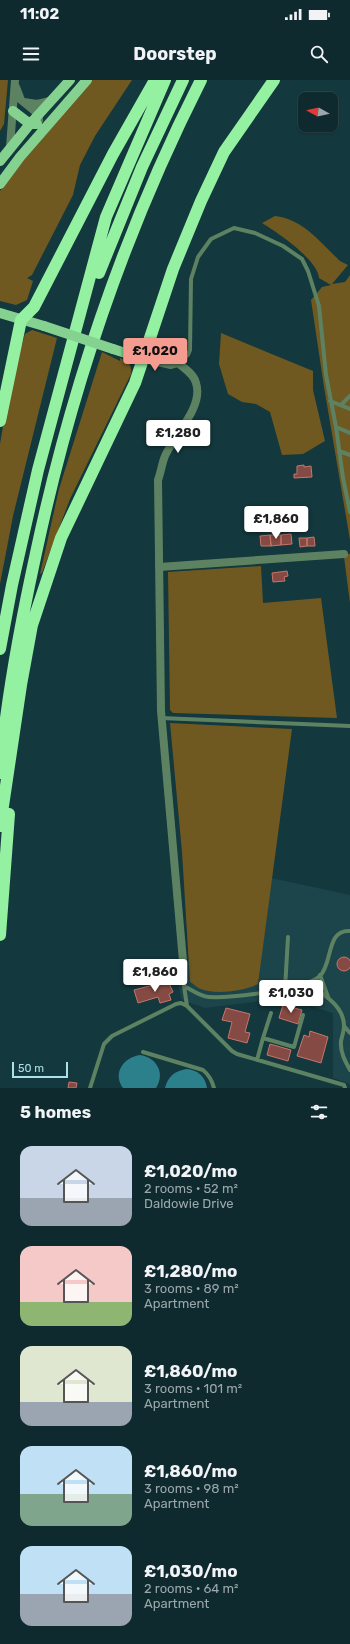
<!DOCTYPE html>
<html lang="en">
<head>
<meta charset="utf-8">
<style>
  :root { --surface:#0e2a2e; --page:#1c363a; --text:#f1f3f6; --muted:#9ba7aa; --line:#2e464a; --accent:#f59c91 }
  body { margin:0; font-family:Rubik,sans-serif; background:var(--page); color:var(--text); height:100vh; display:flex; flex-direction:column; font-size:15px; white-space:nowrap }
  * { box-sizing:border-box; margin:0 }
  p { font-size:13px; color:var(--muted) }
  .icon { flex:none; width:22px; height:22px; fill:none; stroke:currentColor; stroke-width:2; stroke-linecap:round; stroke-linejoin:round }
  .map { position:relative; height:1008px; overflow:hidden }
  .sheet { display:flex; flex-direction:column; background:var(--surface); flex:1 }
  .sheet>* { flex:none }
  .needle { width:26px; rotate:278deg }
  .fabs { position:absolute; left:298px; top:12px; display:grid; gap:8px }
  .fabs a { display:grid; place-items:center; width:40px; height:40px; border-radius:8px; background:var(--surface); box-shadow:0 1px 3px #0004,0 0 0 1px var(--line); font-size:20px }
  .scale { position:absolute; left:12px; bottom:10px; width:56px; box-sizing:border-box; padding-left:4px; border:2px solid #aee0e8; border-top:0; font-size:11px; line-height:14px; white-space:nowrap; color:#aee0e8; -webkit-text-stroke:3px #13383d; paint-order:stroke }
  .price { position:absolute; translate:-50% -34px; padding:0 9px; border-radius:4px; background:#fff; color:#222; font-size:13px; line-height:26px; filter:drop-shadow(0 1px 2px #0008) }
  .price::after { content:''; position:absolute; left:50%; top:24px; width:12px; height:9px; margin-left:-6px; background:inherit; clip-path:polygon(0 0,100% 0,50% 100%) }
  .price.active { background:var(--accent); color:#111 }
  ul { padding:0; list-style:none }
  li { display:flex; align-items:center; gap:12px; height:100px; padding:0 20px }
  li span { display:grid; place-items:center; flex:none; width:112px; height:80px; border-radius:12px; color:#555 }
  li>.icon { margin-inline-start:auto }
  span .icon { width:48px; height:48px; fill:#fffc; stroke-width:1 }
  li b { font-size:17px }
  h2 { display:flex; justify-content:space-between; align-items:center; height:48px; padding:0 20px; font-size:17px }
  .status { display:flex; justify-content:space-between; align-items:center; height:28px; padding:0 20px; background:var(--surface); direction:ltr }
  .status svg { height:11px; fill:currentColor }
  header { display:flex; justify-content:space-between; align-items:center; height:52px; padding:0 20px; background:var(--surface); font-size:18px; font-weight:700 }
  .map>svg:first-child { display:block }
  .built { fill:#1c454b }
  .green { fill:#6f5920 }
  .water { fill:#2b808c }
  .building { fill:#854a43; stroke:#c8756a }
  .lines { fill:none; stroke-linecap:round; stroke-linejoin:round }
  .lane { stroke:#5d8262; stroke-width:4 }
  .street { stroke:#5d8262; stroke-width:8 }
  .primary { stroke:#85d290; stroke-width:10 }
  .highway { stroke:#94f1a2; stroke-width:12 }
  .primary-bridge { stroke:#85d290; stroke-width:10 }
</style>
</head>
<body>
<div class="status"><b>11:02</b><svg viewBox="0 0 49 12"><path d="M0 12V9h3v3zM5 12V6h3v6zM10 12V3h3v9zM15 12V0h3v12zM26 1h20v11H26zM47 4h2v5h-2z"/></svg></div>
<header><svg class="icon" aria-label="menu" viewBox="0 0 24 24"><path d="M4 6h16M4 12h16M4 18h16"/></svg>Doorstep<svg class="icon" aria-label="search" viewBox="0 0 24 24"><circle cx="10" cy="10" r="6"/><path d="M15 15l6 6"/></svg></header>
<div class="map">
<svg width="350" height="1008" viewBox="0 0 350 1008">
  <rect width="100%" height="100%" fill="#13383d"/>
  <path class="built" d="M 271,798 L 350,815 L 350,1004 L 333,998 L 333,933 L 285,918 L 205,928 L 182,920 L 177,901 L 177,881 L 189,880 L 258,904 Z"/>
  <path class="green" d="M 0,0 L 8,0 L 4,44 L 0,51 Z
    M 92,0 L 132,0 L 95,56 L 80,85 L 73,115 L 32,195 L 27,198 L 33,201 L 27,220 L 16,225 L 0,221 L 0,111 L 14,90 Z
    M 275,136 C 303,139 321,163 340,181 L 348,185 L 332,204 L 345,202 L 350,195 L 350,460 L 324,307 L 311,220 L 322,207 L 331,205 L 319,198 C 318,180 277,152 262,143 Z
    M 32,250 L 57,258 L 13,436 L 0,504 L 0,364 L 10,305 L 25,254 Z
    M 221,253 L 313,291 L 313,310 L 325,361 L 303,374 L 282,375 L 270,332 L 256,324 L 242,322 L 228,314 L 219,284 Z
    M 102,272 L 120,281 L 120,278 C 128,281 132,284 131,294 L 70,419 L 42,493 L 40,494 L 59,409 Z
    M 348,474 L 350,474 L 350,523 L 344,477 Z
    M 261,486 L 263,523 L 321,518 L 337,638 L 173,633 L 170,630 L 168,492 Z
    M 170,643 L 292,649 L 258,904 C 245,911 215,915 201,909 C 197,908 194,904 190,902 L 182,772 Z"/>
  <path class="water" d="M 140,975 C 156,977 166,993 156,1008 L 123,1008 C 112,993 124,977 140,975 Z
    M 186,989 C 198,990 205,996 207,1008 L 165,1008 C 168,996 175,991 186,989 Z"/>
  <path class="building" d="M 304,385 L 304,387 L 311,386 L 312,397 L 294,398 L 294,394 L 297,394 L 297,386 Z
    M 291,454 L 292,464 L 281,465 L 281,455 Z
    M 270,455 L 281,455 L 281,465 L 271,466 Z
    M 270,455 L 271,466 L 261,466 L 260,456 Z
    M 314,457 L 315,466 L 307,466 L 307,458 Z
    M 299,458 L 307,458 L 307,466 L 300,467 Z
    M 287,491 L 288,496 L 284,497 L 285,501 L 273,502 L 272,493 Z
    M337 884a7 7 0 1 1 14 0a7 7 0 1 1-14 0Z
    M 168,901 L 173,912 L 169,914 L 171,920 L 160,923 L 158,917 L 138,923 L 134,910 Z
    M 283,925 L 302,930 L 298,944 L 279,938 Z
    M 226,928 L 250,934 L 245,952 L 250,953 L 247,963 L 228,958 L 232,942 L 222,940 Z
    M 310,951 L 328,957 L 321,983 L 297,976 L 304,955 L 309,957 Z
    M 270,964 L 291,970 L 288,981 L 267,975 Z
    M 69,1002 L 77,1003 L 76,1008 L 68,1008 Z"/>
  <g class="lines">
    <path class="lane" d="M 178,283 L 188,275 L 190,270 L 191,199 L 198,177 L 211,159 L 234,148 L 255,153 L 283,166 L 302,179 L 308,191 L 319,226 L 326,295 L 336,347 L 343,398 L 350,432
      M 330,321 L 350,329
      M 341,325 L 350,316
      M 336,347 L 350,353
      M 339,371 L 350,375
      M 161,638 L 350,646
      M 183,881 L 184,906 C 192,910 201,917 209,917 C 231,918 305,910 320,896 C 333,883 326,849 350,851
      M 320,895 L 328,917
      M 303,905 C 320,910 344,925 344,946 C 344,951 342,956 341,961 C 340,972 345,981 350,990
      M 184,906 L 187,926 L 232,971 L 237,974 L 344,1005 L 345,1008
      M 285,909 L 288,857
      M 344,946 L 350,953
      M 263,958 L 271,933
      M 143,972 L 203,990 C 209,995 212,1000 214,1008
      M 257,980 L 263,958 L 294,967 L 303,935
      M 90,1008 L 104,964 L 112,956 L 176,924 L 181,923 L 187,926"/>
    <path class="street" d="M 16,7 L 21,20 L 38,34 L 39,40
      M 24,22 L 37,24 L 50,21
      M 10,67 L 15,0
      M 144,279 L 171,285 L 178,283 C 185,289 194,294 196,303 C 204,327 174,355 165,376 C 162,383 161,392 158,400 L 161,631 L 183,881
      M 159,487 L 344,474"/>
    <path class="primary" d="M 13,31 L 30,44 L 37,44
      M 0,81 L 30,44 L 70,0
      M 0,104 L 20,77 L 87,0
      M 0,233 L 44,246
      M 113,269 L 144,279"/>
    <path class="highway" d="M 99,193 L 142,87 L 183,0
      M 0,341 L 21,240 L 34,227 L 113,74 L 155,0
      M 0,569 L 12,505 L 38,390 L 106,137 L 165,0
      M 0,693 C 6,619 20,546 36,473 C 71,309 125,150 201,0
      M 0,746 L 21,605 L 32,545 L 61,458 L 135,303 L 173,189 L 201,121 L 224,72 L 274,0
      M 0,855 L 9,734"/>
    <path class="primary-bridge" d="M 44,246 L 113,269"/>
  </g>
</svg>
<div class="fabs">
<a><svg class="needle" viewBox="-14 -14 28 28"><path d="M0-13l5 13h-10z" fill="#e53935"/><path d="M0 13l5-13h-10z" fill="#9ba7aa"/></svg></a>
</div>
<div class="scale">50 m</div>
<b class="price active" style="left:155px;top:292px">£1,020</b>
<b class="price" style="left:178px;top:374px">£1,280</b>
<b class="price" style="left:276px;top:460px">£1,860</b>
<b class="price" style="left:155px;top:913px">£1,860</b>
<b class="price" style="left:291px;top:934px">£1,030</b>
</div>
<section class="sheet">
<h2>5 homes<svg class="icon" aria-label="filters" viewBox="0 0 24 24"><path d="M4 7h16M4 17h16"/><circle cx="9" cy="7" r="2"/><circle cx="15" cy="17" r="2"/></svg></h2>
<ul>
<li><span style="background:linear-gradient(#c9d6e8 65%,#9aa5b1 0)"><svg class="icon" aria-label="home" viewBox="0 0 24 24"><path d="M3 11l9-7 9 7M6 9v11h12V9"/></svg></span><div><b>£1,020/mo</b><p>2 rooms · 52 m²</p><p>Daldowie Drive</p></div></li>
<li><span style="background:linear-gradient(#f6c9c9 70%,#8fb573 0)"><svg class="icon" aria-label="home" viewBox="0 0 24 24"><path d="M3 11l9-7 9 7M6 9v11h12V9"/></svg></span><div><b>£1,280/mo</b><p>3 rooms · 89 m²</p><p>Apartment</p></div></li>
<li><span style="background:linear-gradient(#dfe7d0 70%,#9aa5b1 0)"><svg class="icon" aria-label="home" viewBox="0 0 24 24"><path d="M3 11l9-7 9 7M6 9v11h12V9"/></svg></span><div><b>£1,860/mo</b><p>3 rooms · 101 m²</p><p>Apartment</p></div></li>
<li><span style="background:linear-gradient(#bfe0f5 60%,#7fa58c 0)"><svg class="icon" aria-label="home" viewBox="0 0 24 24"><path d="M3 11l9-7 9 7M6 9v11h12V9"/></svg></span><div><b>£1,860/mo</b><p>3 rooms · 98 m²</p><p>Apartment</p></div></li>
<li><span style="background:linear-gradient(#bfe0f5 60%,#9aa5b1 0)"><svg class="icon" aria-label="home" viewBox="0 0 24 24"><path d="M3 11l9-7 9 7M6 9v11h12V9"/></svg></span><div><b>£1,030/mo</b><p>2 rooms · 64 m²</p><p>Apartment</p></div></li>
</ul>
</section>
</body>
</html>
